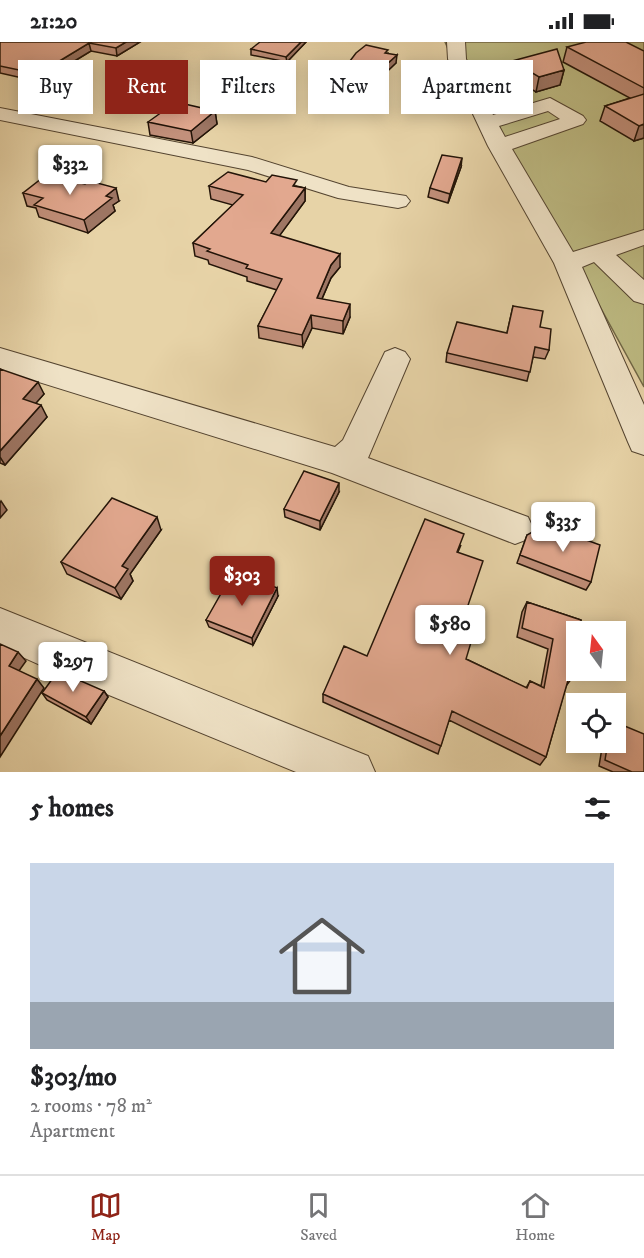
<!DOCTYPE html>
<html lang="en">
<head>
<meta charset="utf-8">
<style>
  :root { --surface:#fff; --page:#f2f2f2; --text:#202124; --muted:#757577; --line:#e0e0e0; --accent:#8f2418 }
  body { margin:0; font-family:"IM FELL DW Pica",serif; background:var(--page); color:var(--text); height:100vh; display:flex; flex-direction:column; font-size:22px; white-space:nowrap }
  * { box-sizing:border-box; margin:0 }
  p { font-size:20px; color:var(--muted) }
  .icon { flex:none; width:33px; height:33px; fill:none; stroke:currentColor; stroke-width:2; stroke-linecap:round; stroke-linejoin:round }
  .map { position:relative; height:730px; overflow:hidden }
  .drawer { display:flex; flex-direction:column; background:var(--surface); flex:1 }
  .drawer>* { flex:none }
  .guide { position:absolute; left:18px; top:18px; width:609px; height:54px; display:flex; gap:12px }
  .needle { width:39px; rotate:345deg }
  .controls { position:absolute; left:566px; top:579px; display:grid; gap:12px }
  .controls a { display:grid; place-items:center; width:60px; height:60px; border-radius:0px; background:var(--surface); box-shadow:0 3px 15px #0003; font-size:30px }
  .price { position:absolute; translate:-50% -51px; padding:0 14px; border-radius:6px; background:#fff; color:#222; font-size:20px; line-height:39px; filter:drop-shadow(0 2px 3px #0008) }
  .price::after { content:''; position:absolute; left:50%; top:36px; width:18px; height:14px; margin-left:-9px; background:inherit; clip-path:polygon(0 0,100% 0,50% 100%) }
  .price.current { background:var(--accent); color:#fff }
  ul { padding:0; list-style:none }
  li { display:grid; align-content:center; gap:12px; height:318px; padding:0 30px }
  li span { display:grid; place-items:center; height:186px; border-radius:0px; color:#555 }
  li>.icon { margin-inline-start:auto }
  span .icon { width:108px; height:108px; fill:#fffc; stroke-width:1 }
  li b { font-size:26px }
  h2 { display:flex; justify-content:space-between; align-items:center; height:72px; padding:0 30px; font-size:26px }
  .chip { padding:0 21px; border-radius:0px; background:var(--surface); box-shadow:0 3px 15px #0003; font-size:21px; line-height:54px }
  .chip.current { background:var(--accent); color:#fff }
  .status { display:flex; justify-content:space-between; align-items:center; height:42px; padding:0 30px; background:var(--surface); direction:ltr }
  .status svg { height:16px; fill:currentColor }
  .tabs { display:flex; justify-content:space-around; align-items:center; height:84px; border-top:2px solid var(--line); background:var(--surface); font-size:16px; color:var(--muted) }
  .tabs a { display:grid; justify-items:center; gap:3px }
  .tabs .current { color:var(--accent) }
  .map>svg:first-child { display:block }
  .green { fill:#bdba82; stroke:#706745; stroke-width:1.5 }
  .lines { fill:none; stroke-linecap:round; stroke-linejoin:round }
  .minor-casing { stroke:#544430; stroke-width:2 }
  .minor { fill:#efe2c6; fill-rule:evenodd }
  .wall { fill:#c2907b; stroke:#231408; stroke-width:1.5 }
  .shaded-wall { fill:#9e7664; stroke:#231408; stroke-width:1.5 }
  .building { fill:#e2a88f; stroke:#231408; stroke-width:1.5 }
</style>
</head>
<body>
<div class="status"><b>21:20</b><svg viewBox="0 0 49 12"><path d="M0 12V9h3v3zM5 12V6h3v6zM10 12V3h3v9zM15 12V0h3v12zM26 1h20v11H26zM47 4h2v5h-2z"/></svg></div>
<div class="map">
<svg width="644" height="730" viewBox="0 0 644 730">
  <rect width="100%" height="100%" fill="#e7d3a7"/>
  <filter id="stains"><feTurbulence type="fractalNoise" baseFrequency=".00333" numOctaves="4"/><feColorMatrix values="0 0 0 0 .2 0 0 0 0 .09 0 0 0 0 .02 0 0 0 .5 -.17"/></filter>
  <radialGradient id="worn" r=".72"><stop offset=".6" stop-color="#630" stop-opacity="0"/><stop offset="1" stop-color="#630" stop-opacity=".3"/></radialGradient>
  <path class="green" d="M 445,0 L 644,0 L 644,345 L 593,252 L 570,252 L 479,75 Z"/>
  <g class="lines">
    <g class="minor-casing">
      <path id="minor" d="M 447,0 L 465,0 L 466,17 L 493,73 L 550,56 L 583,74 L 586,78 L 583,82 L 512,107 L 573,210 L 644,188 L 644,203 L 616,213 L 644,238 L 644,262 L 634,259 L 594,220 L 582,225 L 644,363 L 644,413 L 632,409 L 628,400 L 554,221 L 488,104 L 457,38 L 448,17 ZM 548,69 L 560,77 L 505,95 L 499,84 Z
        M 0,66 L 252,115 L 349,145 L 406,154 L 410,159 L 406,164 L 398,166 L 338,156 L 248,128 L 0,78 Z
        M 0,306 L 335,405 L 343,398 L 385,310 L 395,306 L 405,310 L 410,317 L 368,416 L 528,475 L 533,486 L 528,497 L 515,502 L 332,431 L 0,328 Z
        M 0,566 L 368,714 L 375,730 L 296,730 L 87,644 L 0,605 Z"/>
    </g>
    <use href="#minor" class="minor"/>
  </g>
  <path class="wall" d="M 0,0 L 140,0 L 117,14 L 91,9 L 40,40 L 0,31 Z
    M 306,0 L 287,20 L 251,13 L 251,7 Z
    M 567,5 L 644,9 L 644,96 L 634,99 L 600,79 L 605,64 L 630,56 L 563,20 Z
    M 388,11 L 396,21 L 354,61 L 328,57 L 328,48 Z
    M 512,19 L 564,28 L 560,43 L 536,50 L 509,34 Z
    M 215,69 L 217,82 L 193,101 L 150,93 L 148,80 Z
    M 461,125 L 448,161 L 428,155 L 430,146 Z
    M 266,140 L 305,146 L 305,159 L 279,194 L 340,225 L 331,236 L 322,257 L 350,275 L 343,292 L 312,286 L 303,305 L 259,296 L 258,284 L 277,248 L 247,239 L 247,235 L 209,222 L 208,218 L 195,214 L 193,201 L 233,163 L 211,157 L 209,144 Z
    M 23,151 L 119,159 L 113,163 L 115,169 L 88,191 L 39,175 L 36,166 L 27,164 Z
    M 513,264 L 540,285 L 549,308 L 545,317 L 533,315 L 527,339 L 446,320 L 447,311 L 507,291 Z
    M 0,327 L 44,352 L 36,361 L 47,375 L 5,423 L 0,421 Z
    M 339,450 L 320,488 L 285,475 L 284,467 Z
    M 161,488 L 130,532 L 133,539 L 121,557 L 67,532 L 61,520 Z
    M 562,489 L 591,540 L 586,548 L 517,521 L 527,493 L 558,498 Z
    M 461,503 L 458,510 L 462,581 L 466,617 L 526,646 L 530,639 L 541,644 L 548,607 L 517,595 L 522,570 L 527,560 L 581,578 L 572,636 L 566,644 L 546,715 L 540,723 L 449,678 L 438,712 L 323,660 L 323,652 L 367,614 Z
    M 278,554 L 253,603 L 209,585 L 206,578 Z
    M 104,649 L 108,655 L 91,682 L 47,658 L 42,651 Z
    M 603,700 L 615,700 L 644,730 L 613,730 L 599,724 Z"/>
  <path class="shaded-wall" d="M 126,0 L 140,0 L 117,14 L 116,6 Z
    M 301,0 L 306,0 L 287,20 L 286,15 Z
    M 89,1 L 91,9 L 40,40 L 38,32 Z
    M 397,13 L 396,21 L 354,61 L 354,52 Z
    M 564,28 L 560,43 L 536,50 L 539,35 Z
    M 215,69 L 217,82 L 193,101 L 191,89 Z
    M 644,82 L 644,96 L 634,99 L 639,84 Z
    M 462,116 L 461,125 L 448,161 L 450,152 Z
    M 116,146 L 119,159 L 113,163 L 115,169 L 88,191 L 84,178 L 106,154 Z
    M 305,146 L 305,159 L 272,204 L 271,191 Z
    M 340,212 L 340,225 L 331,236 L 317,268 L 317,256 L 331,223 Z
    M 350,262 L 350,275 L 343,292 L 343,279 Z
    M 311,273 L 312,286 L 303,305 L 302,293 Z
    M 38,340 L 44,352 L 29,369 L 23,357 Z
    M 41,363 L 47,375 L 5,423 L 0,415 L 0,409 Z
    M 339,441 L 339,450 L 320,488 L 320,479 Z
    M 1,459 L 7,468 L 0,476 L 0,461 Z
    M 157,475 L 161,488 L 130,532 L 133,539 L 121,557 L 115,546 L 122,524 Z
    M 277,546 L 278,554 L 253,603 L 252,596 Z
    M 18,610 L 26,619 L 16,633 L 9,624 Z
    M 37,637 L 44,646 L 0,715 L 0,694 Z
    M 104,649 L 108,655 L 91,682 L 86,675 Z"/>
  <path class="building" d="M 0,0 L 126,0 L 116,6 L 89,1 L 38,32 L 0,24 Z
    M 260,0 L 301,0 L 286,15 L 251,7 Z
    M 586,0 L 626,0 L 644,9 L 644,46 L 567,5 Z
    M 366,3 L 388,8 L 385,11 L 397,13 L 354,52 L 328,48 L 356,11 Z
    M 557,7 L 564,28 L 539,35 L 512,19 Z
    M 644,52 L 644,82 L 639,84 L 605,64 Z
    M 176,60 L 215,69 L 191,89 L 148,80 Z
    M 442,113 L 462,116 L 450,152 L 430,146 Z
    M 228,130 L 266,140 L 272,133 L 297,138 L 293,144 L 305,146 L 271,191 L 340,212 L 331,223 L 317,256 L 350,262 L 343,279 L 311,273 L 302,293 L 258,284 L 282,237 L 246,226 L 248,223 L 207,209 L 210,207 L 193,201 L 243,153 L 209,144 Z
    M 46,133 L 85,142 L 90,139 L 116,146 L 106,154 L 112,156 L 84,178 L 34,163 L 43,156 L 23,151 Z
    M 513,264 L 543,269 L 540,285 L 551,287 L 549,308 L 535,305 L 530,330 L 447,311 L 457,280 L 507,291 Z
    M 0,327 L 38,340 L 23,357 L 41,363 L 0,409 Z
    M 304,429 L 339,441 L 320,479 L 284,467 Z
    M 112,456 L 157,475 L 122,524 L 128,527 L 115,546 L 61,520 Z
    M 425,477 L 464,492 L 457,510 L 483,519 L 462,581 L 475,587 L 466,617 L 527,646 L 530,639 L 544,646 L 553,597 L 522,586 L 527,560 L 581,578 L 580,590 L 576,590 L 576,612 L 572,636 L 569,635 L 546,715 L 452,669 L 441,704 L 323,652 L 344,604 L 367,614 Z
    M 534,489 L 559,499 L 562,489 L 600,503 L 591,540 L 520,513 L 527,493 Z
    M 252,536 L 277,546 L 252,596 L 206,578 L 227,541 L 246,548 Z
    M 0,602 L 18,610 L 9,624 L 37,637 L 0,694 Z
    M 58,629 L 104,649 L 86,675 L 42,651 Z
    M 615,680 L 644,692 L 644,730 L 632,730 L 605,718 L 608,700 L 615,700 Z"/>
  <rect width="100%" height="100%" filter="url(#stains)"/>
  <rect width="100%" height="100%" fill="url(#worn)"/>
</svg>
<div class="controls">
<a><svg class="needle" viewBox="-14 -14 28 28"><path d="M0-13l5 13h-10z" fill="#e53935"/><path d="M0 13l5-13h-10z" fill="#757577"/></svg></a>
<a><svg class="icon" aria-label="locate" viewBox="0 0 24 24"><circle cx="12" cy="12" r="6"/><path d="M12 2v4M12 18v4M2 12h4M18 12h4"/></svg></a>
</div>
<b class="price" style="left:70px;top:154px">$332</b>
<b class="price" style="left:563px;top:511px">$335</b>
<b class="price current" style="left:242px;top:565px">$303</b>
<b class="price" style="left:450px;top:614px">$580</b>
<b class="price" style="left:73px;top:651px">$297</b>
<div class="guide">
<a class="chip">Buy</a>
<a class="chip current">Rent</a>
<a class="chip">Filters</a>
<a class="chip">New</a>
<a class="chip">Apartment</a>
</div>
</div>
<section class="drawer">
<h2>5 homes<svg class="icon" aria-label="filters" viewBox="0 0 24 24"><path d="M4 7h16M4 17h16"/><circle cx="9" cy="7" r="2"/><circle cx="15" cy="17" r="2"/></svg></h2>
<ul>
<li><span style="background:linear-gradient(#c9d6e8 75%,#9aa5b1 0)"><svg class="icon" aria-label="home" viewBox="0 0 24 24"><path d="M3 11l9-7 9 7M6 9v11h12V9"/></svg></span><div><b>$303/mo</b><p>2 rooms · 78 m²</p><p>Apartment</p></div></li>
</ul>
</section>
<nav class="tabs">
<a class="current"><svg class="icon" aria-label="map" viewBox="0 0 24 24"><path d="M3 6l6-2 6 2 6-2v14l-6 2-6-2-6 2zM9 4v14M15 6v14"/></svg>Map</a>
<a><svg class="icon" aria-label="saved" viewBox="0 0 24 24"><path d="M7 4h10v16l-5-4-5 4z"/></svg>Saved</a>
<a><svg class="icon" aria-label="home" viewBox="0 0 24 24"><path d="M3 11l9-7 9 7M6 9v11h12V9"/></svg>Home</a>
</nav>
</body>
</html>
